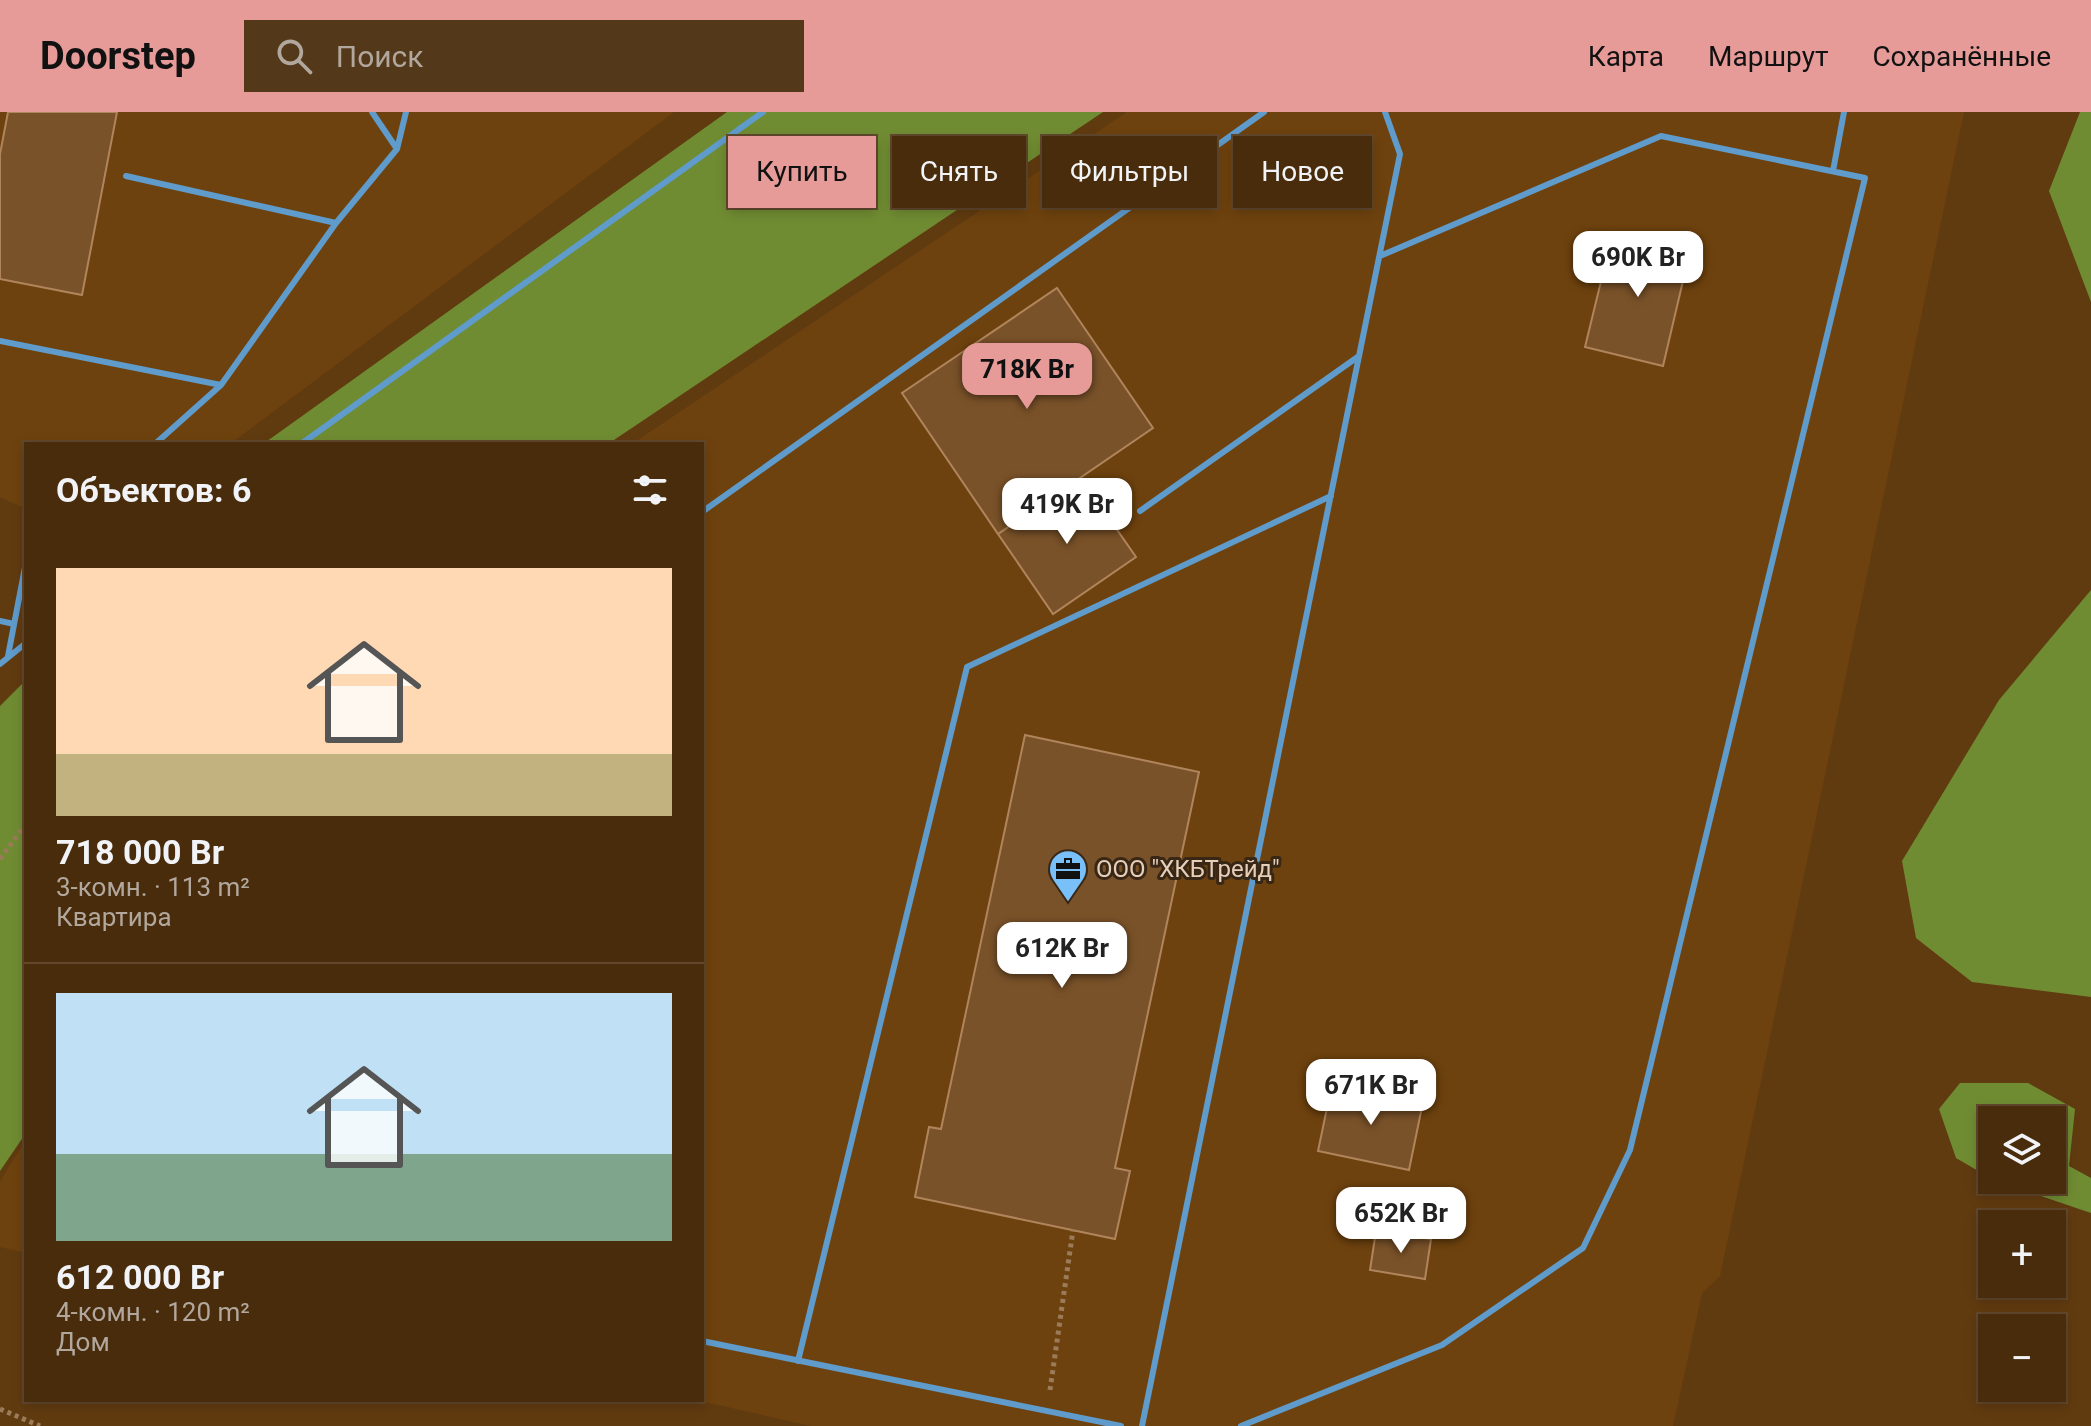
<!DOCTYPE html>
<html lang="ru">
<head>
<meta charset="utf-8">
<style>
  :root { --surface:#492c0c; --page:#53381a; --text:#f1f3f6; --muted:#b1a79d; --line:#61482d; --accent:#e69b98 }
  body { margin:0; font-family:Roboto,sans-serif; background:var(--page); color:var(--text); height:100vh; display:flex; flex-direction:column; font-size:30px; white-space:nowrap }
  * { box-sizing:border-box; margin:0 }
  p { font-size:26px; color:var(--muted) }
  .icon { flex:none; width:44px; height:44px; fill:none; stroke:currentColor; stroke-width:2; stroke-linecap:round; stroke-linejoin:round }
  .map { position:relative; flex:1; overflow:hidden }
  .details { position:absolute; left:24px; top:330px; width:680px; height:960px; display:flex; flex-direction:column; background:var(--surface); border-radius:0px; box-shadow:0 4px 12px #0003,0 0 0 2px var(--line) }
  .details>* { flex:none }
  .hud { position:absolute; left:728px; top:24px; width:760px; height:72px; display:flex; gap:16px }
  .buttons { position:absolute; left:1978px; top:994px; display:grid; gap:16px }
  .buttons a { display:grid; place-items:center; width:88px; height:88px; border-radius:0px; background:var(--surface); box-shadow:0 4px 12px #0003,0 0 0 2px var(--line); font-size:40px }
  .price { position:absolute; translate:-50% -68px; padding:0 18px; border-radius:16px; background:#fff; color:#222; font-size:26px; line-height:52px; filter:drop-shadow(0 2px 4px #0008) }
  .price::after { content:''; position:absolute; left:50%; top:48px; width:24px; height:18px; margin-left:-12px; background:inherit; clip-path:polygon(0 0,100% 0,50% 100%) }
  .price.current { background:var(--accent); color:#111 }
  ul { padding:0; list-style:none }
  li { display:grid; align-content:center; gap:16px; height:424px; padding:0 32px }
  li+li { border-top:2px solid var(--line) }
  li span { display:grid; place-items:center; height:248px; border-radius:0px; color:#555 }
  li>.icon { margin-inline-start:auto }
  span .icon { width:144px; height:144px; fill:#fffc; stroke-width:1 }
  li b { font-size:34px }
  h2 { display:flex; justify-content:space-between; align-items:center; height:96px; padding:0 32px; font-size:34px }
  .chip { padding:0 28px; border-radius:0px; background:var(--surface); box-shadow:0 4px 12px #0003,0 0 0 2px var(--line); font-size:28px; line-height:72px }
  .chip.current { background:var(--accent); color:#111 }
  header { display:flex; align-items:center; gap:48px; box-sizing:border-box; height:112px; padding:0 40px; background:var(--accent); color:#111 }
  header strong { font-size:38px }
  nav { display:flex; gap:44px; margin-inline-start:auto; font-size:28px }
  .search { width:560px; height:72px; background:var(--page); display:flex; align-items:center; gap:20px; box-sizing:border-box; padding:0 28px; border-radius:0px; color:var(--muted); font-size:30px }
  .map>svg:first-child { display:block }
  .built { fill:#6e420e }
  .forest { fill:#708c32 }
  .building { fill:#7a5229; stroke:#b0855c; stroke-width:2 }
  .lines { fill:none; stroke-linecap:round; stroke-linejoin:round }
  .path { stroke:#9b7b59; stroke-width:5; stroke-dasharray:4 4; stroke-linecap:butt }
  .lane { stroke:#5f9bcb; stroke-width:6 }
  .labels { text-anchor:middle; dominant-baseline:central; stroke-width:6; stroke-linejoin:round; paint-order:stroke }
  .poi-label { font-size:24px; fill:#e6ceb9; stroke:#392716; text-anchor:start }
</style>
</head>
<body>
<header>
<strong>Doorstep</strong>
<div class="search"><svg class="icon" aria-label="search" viewBox="0 0 24 24"><circle cx="10" cy="10" r="6"/><path d="M15 15l6 6"/></svg>Поиск</div>
<nav><a>Карта</a><a>Маршрут</a><a>Сохранённые</a></nav>
</header>
<div class="map">
<svg width="2091" height="1314" viewBox="0 0 2091 1314">
  <rect width="100%" height="100%" fill="#613b10"/>
  <path class="built" d="M 0,0 L 674,0 L 230,332 L 26,332 L 26,397 L 0,385 Z
    M 1127,0 L 1964,0 L 1720,1164 L 1702,1181 L 1673,1314 L 811,1314 L 696,1288 L 702,1288 L 702,332 L 632,332 Z
    M 26,1028 L 26,1141 L 0,1135 L 0,1069 Z"/>
  <path class="forest" d="M 727,0 L 1103,0 L 608,332 L 263,332 Z
    M 2080,0 L 2091,0 L 2091,190 L 2049,79 Z
    M 2091,478 L 2091,885 L 1972,870 L 1916,826 L 1902,749 L 1999,588 Z
    M 26,568 L 26,1021 L 0,1059 L 0,594 Z
    M 1960,971 L 2028,971 L 2075,997 L 2069,1054 L 2091,1066 L 2091,1101 L 1994,1068 L 2052,1068 L 2052,1008 L 1992,1008 L 1992,1067 L 1956,1046 L 1939,997 Z"/>
  <path class="building" d="M 8,0 L 117,0 L 82,183 L 0,167 L 0,42 Z
    M 1613,120 L 1690,139 L 1663,254 L 1585,235 Z
    M 1057,176 L 1153,316 L 998,422 L 902,281 Z
    M 1081,366 L 1136,445 L 1053,502 L 998,422 Z
    M 1025,623 L 1199,660 L 1115,1056 L 1130,1059 L 1115,1127 L 915,1085 L 929,1015 L 941,1017 Z
    M 1332,972 L 1423,990 L 1409,1058 L 1318,1039 Z
    M 1376,1119 L 1431,1127 L 1425,1167 L 1370,1158 Z"/>
  <g class="lines">
    <path class="path" d="M 0,747 L 26,712
      M 1050,1278 L 1073,1118
      M 0,1297 L 40,1314"/>
    <path class="lane" d="M 397,37 L 406,0
      M 1833,59 L 1844,0
      M 126,64 L 336,111
      M 0,229 L 221,273
      M 155,332 L 221,273 L 336,111 L 397,37 L 372,0
      M 301,332 L 763,0
      M 1140,399 L 1359,244
      M 702,400 L 1264,0
      M 0,509 L 14,512
      M 8,544 L 26,450
      M 0,552 L 26,531
      M 702,1229 L 1121,1314
      M 798,1249 L 967,555 L 1331,384
      M 1142,1314 L 1400,42 L 1385,0
      M 1241,1314 L 1442,1233 L 1583,1136 L 1630,1038 L 1865,66 L 1661,24 L 1380,144"/>
  </g>
  <defs>
    <g id="office-pin" transform="scale(2)"><path d="M0 17L-7.5 6A9.5 9.5 0 1 1 7.5 6Z" fill="#79bff8" stroke="#392716"/><path d="M-6-3h4V-5.5h4V-3h4V5H-6ZM-1-4.5V-3h2v-1.5ZM-6 0V1H6V0Z" fill="#111"/></g>
  </defs>
  <g fill-rule="evenodd">
    <use href="#office-pin" x="1068" y="757"/>
  </g>
  <g class="labels">
    <g class="poi-label">
      <text x="1096" y="757">ООО "ХКБТрейд"</text>
    </g>
  </g>
</svg>
<div class="buttons">
<a><svg class="icon" aria-label="layers" viewBox="0 0 24 24"><path d="M12 4l9 5-9 5-9-5zM3 14l9 5 9-5"/></svg></a>
<a>+</a>
<a>−</a>
</div>
<b class="price" style="left:1638px;top:187px">690K Br</b>
<b class="price current" style="left:1027px;top:299px">718K Br</b>
<b class="price" style="left:1067px;top:434px">419K Br</b>
<b class="price" style="left:1062px;top:878px">612K Br</b>
<b class="price" style="left:1371px;top:1015px">671K Br</b>
<b class="price" style="left:1401px;top:1143px">652K Br</b>
<div class="hud">
<a class="chip current">Купить</a>
<a class="chip">Снять</a>
<a class="chip">Фильтры</a>
<a class="chip">Новое</a>
</div>
<section class="details">
<h2>Объектов: 6<svg class="icon" aria-label="filters" viewBox="0 0 24 24"><path d="M4 7h16M4 17h16"/><circle cx="9" cy="7" r="2"/><circle cx="15" cy="17" r="2"/></svg></h2>
<ul>
<li><span style="background:linear-gradient(#ffd9b3 75%,#c2b280 0)"><svg class="icon" aria-label="home" viewBox="0 0 24 24"><path d="M3 11l9-7 9 7M6 9v11h12V9"/></svg></span><div><b>718 000 Br</b><p>3-комн. · 113 m²</p><p>Квартира</p></div></li>
<li><span style="background:linear-gradient(#bfe0f5 65%,#7fa58c 0)"><svg class="icon" aria-label="home" viewBox="0 0 24 24"><path d="M3 11l9-7 9 7M6 9v11h12V9"/></svg></span><div><b>612 000 Br</b><p>4-комн. · 120 m²</p><p>Дом</p></div></li>
</ul>
</section>
</div>
</body>
</html>
